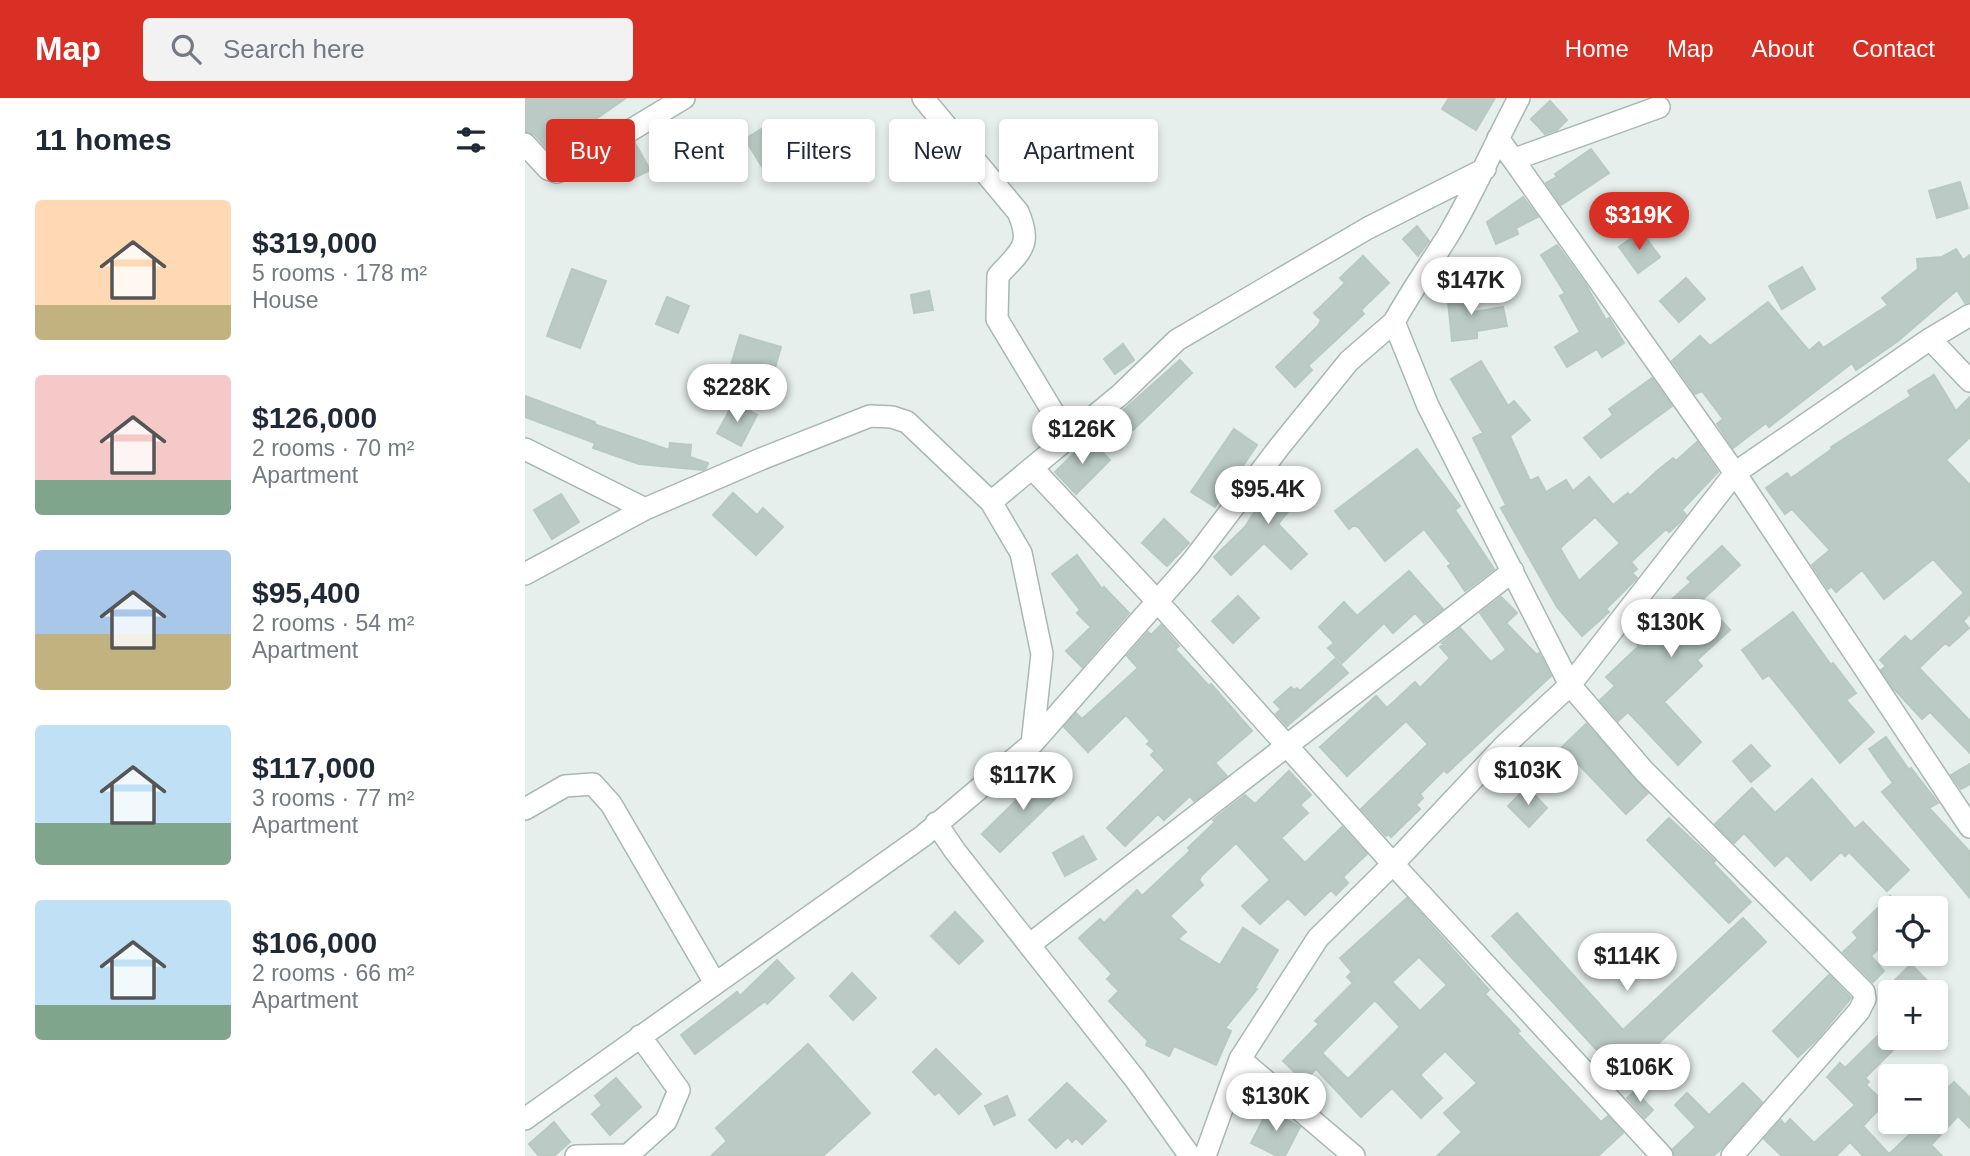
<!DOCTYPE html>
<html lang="en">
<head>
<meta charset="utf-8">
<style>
  :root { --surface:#fff; --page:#f2f2f3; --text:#1f2937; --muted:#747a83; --accent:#d93025 }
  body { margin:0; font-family:Helvetica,sans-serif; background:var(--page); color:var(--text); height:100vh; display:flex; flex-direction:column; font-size:26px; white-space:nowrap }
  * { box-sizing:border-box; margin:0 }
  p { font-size:23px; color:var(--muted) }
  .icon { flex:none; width:38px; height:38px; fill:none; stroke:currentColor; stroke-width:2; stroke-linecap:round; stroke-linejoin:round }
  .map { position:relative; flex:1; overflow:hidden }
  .drawer { display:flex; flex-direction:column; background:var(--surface); width:525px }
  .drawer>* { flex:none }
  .banner { position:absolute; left:21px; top:21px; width:665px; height:63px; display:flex; gap:14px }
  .tools { position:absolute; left:1353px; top:798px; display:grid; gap:14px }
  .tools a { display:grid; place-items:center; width:70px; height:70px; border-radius:7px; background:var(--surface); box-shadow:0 4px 10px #0003; font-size:35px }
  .price { position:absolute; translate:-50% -60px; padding:0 16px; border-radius:24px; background:#fff; color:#222; font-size:23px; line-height:46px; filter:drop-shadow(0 2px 4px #0008) }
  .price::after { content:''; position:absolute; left:50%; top:42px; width:21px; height:16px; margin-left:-10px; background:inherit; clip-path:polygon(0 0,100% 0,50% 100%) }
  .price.selected { background:var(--accent); color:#fff }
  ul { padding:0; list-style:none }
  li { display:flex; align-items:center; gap:21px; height:175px; padding:0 35px }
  li span { display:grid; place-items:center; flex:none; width:196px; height:140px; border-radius:7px; color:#555 }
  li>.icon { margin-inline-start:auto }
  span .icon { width:84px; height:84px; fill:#fffc; stroke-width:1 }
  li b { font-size:30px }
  h2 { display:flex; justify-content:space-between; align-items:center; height:84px; padding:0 35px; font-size:30px }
  .chip { padding:0 24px; border-radius:7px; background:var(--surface); box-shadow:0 4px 10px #0003; font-size:24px; line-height:63px }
  .chip.selected { background:var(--accent); color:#fff }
  header { display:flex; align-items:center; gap:42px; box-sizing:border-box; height:98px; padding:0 35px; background:var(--accent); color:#fff }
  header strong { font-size:33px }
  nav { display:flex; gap:38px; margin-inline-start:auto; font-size:24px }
  .search { width:490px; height:63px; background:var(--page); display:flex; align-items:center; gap:18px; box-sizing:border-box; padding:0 24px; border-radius:7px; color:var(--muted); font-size:26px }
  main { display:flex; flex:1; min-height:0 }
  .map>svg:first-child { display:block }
  .building { fill:#bbcac4; stroke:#b8c9c2; stroke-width:2; fill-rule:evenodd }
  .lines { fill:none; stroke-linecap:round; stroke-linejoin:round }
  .street-casing { stroke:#a8b8b2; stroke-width:24 }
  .street { stroke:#fff; stroke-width:21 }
</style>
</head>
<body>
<header>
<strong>Map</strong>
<div class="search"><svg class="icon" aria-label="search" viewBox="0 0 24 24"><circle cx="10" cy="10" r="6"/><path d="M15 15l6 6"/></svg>Search here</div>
<nav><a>Home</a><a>Map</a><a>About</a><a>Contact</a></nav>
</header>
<main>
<section class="drawer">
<h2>11 homes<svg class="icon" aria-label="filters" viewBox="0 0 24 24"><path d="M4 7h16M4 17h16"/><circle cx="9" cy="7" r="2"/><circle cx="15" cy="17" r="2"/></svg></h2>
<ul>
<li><span style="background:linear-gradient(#ffd9b3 75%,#c2b280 0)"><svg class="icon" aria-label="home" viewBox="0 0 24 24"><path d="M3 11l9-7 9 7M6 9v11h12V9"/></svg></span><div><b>$319,000</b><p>5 rooms · 178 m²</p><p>House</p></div></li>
<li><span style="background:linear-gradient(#f6c9c9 75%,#7fa58c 0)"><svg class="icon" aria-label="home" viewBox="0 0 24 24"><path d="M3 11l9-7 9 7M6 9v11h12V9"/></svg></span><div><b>$126,000</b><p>2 rooms · 70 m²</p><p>Apartment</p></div></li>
<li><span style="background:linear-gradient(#a9c7e8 60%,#c2b280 0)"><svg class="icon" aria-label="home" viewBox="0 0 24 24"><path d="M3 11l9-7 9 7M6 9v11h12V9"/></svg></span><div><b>$95,400</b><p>2 rooms · 54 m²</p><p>Apartment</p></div></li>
<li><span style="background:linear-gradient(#bfe0f5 70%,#7fa58c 0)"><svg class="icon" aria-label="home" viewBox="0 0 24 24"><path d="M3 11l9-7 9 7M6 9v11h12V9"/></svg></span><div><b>$117,000</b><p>3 rooms · 77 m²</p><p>Apartment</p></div></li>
<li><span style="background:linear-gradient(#bfe0f5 75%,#7fa58c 0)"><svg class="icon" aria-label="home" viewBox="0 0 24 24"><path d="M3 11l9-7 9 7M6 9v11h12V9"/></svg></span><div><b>$106,000</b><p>2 rooms · 66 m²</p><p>Apartment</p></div></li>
</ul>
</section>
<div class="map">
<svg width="1445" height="1058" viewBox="0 0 1445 1058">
  <rect width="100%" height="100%" fill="#e6efeb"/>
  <path class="building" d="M 0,0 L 101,0 L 58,30 L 62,34 L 37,56 L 32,52 L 27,56 L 10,37 L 0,33 Z
    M 924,0 L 970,0 L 951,32 L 917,11 Z
    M 1025,3 L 1042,22 L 1032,32 L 1020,36 L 1006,21 Z
    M 246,25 L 265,57 L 239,72 L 220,41 Z
    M 110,45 L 125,72 L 109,80 L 103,69 L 95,73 L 88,58 Z
    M 1066,51 L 1084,75 L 1036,107 L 1021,85 L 1032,79 L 1030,76 Z
    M 1435,84 L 1443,110 L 1412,120 L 1404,93 Z
    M 998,99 L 1013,119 L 991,130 L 993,136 L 971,146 L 962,124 Z
    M 892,128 L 904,143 L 893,158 L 878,141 Z
    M 1116,133 L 1135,159 L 1113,175 L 1094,149 Z
    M 1032,147 L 1061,187 L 1081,222 L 1084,220 L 1099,245 L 1077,259 L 1072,251 L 1042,269 L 1030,249 L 1055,234 L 1035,198 L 1040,195 L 1016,157 Z
    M 1431,151 L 1438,162 L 1445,157 L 1445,204 L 1440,205 L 1432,192 L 1373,243 L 1331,272 L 1327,265 L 1244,329 L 1241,325 L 1208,350 L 1192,326 L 1198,321 L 1177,293 L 1170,296 L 1147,263 L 1175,238 L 1185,248 L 1243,204 L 1284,253 L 1294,244 L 1298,250 L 1363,207 L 1357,200 L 1393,171 L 1392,161 L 1417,159 Z
    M 838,158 L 864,185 L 836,212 L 839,216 L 783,268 L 787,272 L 770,289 L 751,269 L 793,228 L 796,222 L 789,215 L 820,185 L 815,180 Z
    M 1277,169 L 1290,191 L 1257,211 L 1244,188 Z
    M 47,171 L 81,183 L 55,250 L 22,238 Z
    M 1161,180 L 1180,201 L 1154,224 L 1135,203 Z
    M 947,192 L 949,214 L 978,209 L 982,228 L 952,233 L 952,240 L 927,243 L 922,194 Z
    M 404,193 L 408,212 L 389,215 L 386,197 Z
    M 142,199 L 164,208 L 153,235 L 131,226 Z
    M 215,237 L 256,249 L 250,270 L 231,265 L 225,286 L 202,280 Z
    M 598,246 L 609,262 L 590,276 L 579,261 Z
    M 655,262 L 667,275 L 608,332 L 594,316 Z
    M 956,263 L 983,308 L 989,303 L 1005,322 L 985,338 L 1005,383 L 1013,379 L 1021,394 L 1041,382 L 1048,393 L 1064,379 L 1088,407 L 1103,395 L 1105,398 L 1132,373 L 1148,360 L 1151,363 L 1172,344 L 1193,374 L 1157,412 L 1161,417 L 1155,424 L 1144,434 L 1141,431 L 1106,464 L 1112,471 L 1107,475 L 1112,480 L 1081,511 L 1084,514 L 1057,538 L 1032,509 L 976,410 L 981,407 L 948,340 L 958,335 L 926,281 ZM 1070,419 L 1095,445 L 1054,483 L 1035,450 Z
    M 1409,277 L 1431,313 L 1445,299 L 1445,339 L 1421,362 L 1445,387 L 1445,516 L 1438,523 L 1444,530 L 1424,548 L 1420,545 L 1394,570 L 1445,623 L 1445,655 L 1405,614 L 1397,621 L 1368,590 L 1356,572 L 1361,568 L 1355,562 L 1380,538 L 1386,544 L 1439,495 L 1408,461 L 1359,501 L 1337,472 L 1311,494 L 1306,488 L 1303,491 L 1287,467 L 1305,452 L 1267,411 L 1260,416 L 1241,390 L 1262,375 L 1266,380 L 1272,376 L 1307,351 L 1306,349 L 1386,298 L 1383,293 Z
    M 1127,280 L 1147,308 L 1076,360 L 1059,340 L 1088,317 L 1084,311 Z
    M 0,298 L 70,324 L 69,326 L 144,352 L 145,345 L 166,347 L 165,359 L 183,365 L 181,370 L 178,372 L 114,366 L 68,350 L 70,345 L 0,319 Z
    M 209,304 L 232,317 L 216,348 L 192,335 Z
    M 709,331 L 732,347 L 690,409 L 666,394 Z
    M 564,341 L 585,362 L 551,396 L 530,374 Z
    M 892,351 L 935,408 L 930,412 L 969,471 L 940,493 L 923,468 L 926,466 L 899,431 L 860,463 L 834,430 L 829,427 L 824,431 L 810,413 Z
    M 763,369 L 785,387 L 753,426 L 782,456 L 766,471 L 739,445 L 706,477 L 689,459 L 720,429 L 744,391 Z
    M 208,395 L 232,417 L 238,410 L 258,429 L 231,457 L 188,417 Z
    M 36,396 L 54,424 L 27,441 L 9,412 Z
    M 639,421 L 664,445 L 642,468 L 617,445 Z
    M 1197,448 L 1215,467 L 1177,502 L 1205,532 L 1172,562 L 1177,568 L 1139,604 L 1176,644 L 1153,667 L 1103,614 L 1093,623 L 1075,602 L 1090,588 L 1081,579 L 1114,548 L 1109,542 L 1145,509 L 1142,506 L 1166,484 L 1162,480 Z
    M 552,457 L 577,491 L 579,489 L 604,515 L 557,569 L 541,553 L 566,529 L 552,515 L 555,512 L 527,476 Z
    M 884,473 L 918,511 L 899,525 L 890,515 L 868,535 L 859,525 L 817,565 L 803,550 L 809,545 L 794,529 L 819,504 L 832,518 Z
    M 713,498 L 734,520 L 708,545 L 687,523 Z
    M 976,499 L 992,515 L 981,525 L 1012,557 L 1014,555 L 1026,578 L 922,675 L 919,672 L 895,696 L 898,700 L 891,707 L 895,711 L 866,739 L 863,736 L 861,738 L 836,711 L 903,646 L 881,623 L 822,678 L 795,649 L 851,598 L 862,610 L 890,584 L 895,590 L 925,560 L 915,549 L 919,546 L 917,545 L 935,530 L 966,564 L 981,552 L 955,515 Z
    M 1268,514 L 1306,567 L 1308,565 L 1331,595 L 1321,602 L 1349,634 L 1315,665 L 1244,577 L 1238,581 L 1217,552 Z
    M 636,527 L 654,548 L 650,551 L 684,588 L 686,586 L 727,633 L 690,665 L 702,678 L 669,703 L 665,698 L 639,722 L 633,716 L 600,748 L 582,730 L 640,672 L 626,657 L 630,653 L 622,646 L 625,643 L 601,617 L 563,654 L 539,629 L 551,615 L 557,621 L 613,570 L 602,558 L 623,534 L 626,537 Z
    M 810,561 L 823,575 L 762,628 L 751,616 L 756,611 L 749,604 L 766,589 L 769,592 L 772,590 L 775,593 Z
    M 1061,626 L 1123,695 L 1101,716 L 1037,649 Z
    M 1361,639 L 1384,672 L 1386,670 L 1413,705 L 1404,710 L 1445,754 L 1445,800 L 1357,694 L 1368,685 L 1344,651 Z
    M 1226,647 L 1245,668 L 1226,684 L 1208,663 Z
    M 1445,666 L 1445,686 L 1436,691 L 1426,677 Z
    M 523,671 L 536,695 L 475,754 L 457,736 Z
    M 764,673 L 786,697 L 775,707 L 783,715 L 756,740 L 780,765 L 817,729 L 842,756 L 818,779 L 823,785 L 811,797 L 806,792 L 780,817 L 763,800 L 735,826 L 717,808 L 745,782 L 711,745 L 677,777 L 674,782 L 678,787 L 645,818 L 661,834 L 653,841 L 695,867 L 718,830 L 753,852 L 730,890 L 732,891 L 700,930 L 706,933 L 691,967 L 649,948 L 644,958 L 621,947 L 623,943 L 584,903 L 594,893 L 582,881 L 587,876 L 554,840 L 575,821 L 579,825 L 612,792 L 617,798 L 665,753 L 663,750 L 690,724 L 688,722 L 720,697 L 730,706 Z
    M 1287,681 L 1330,731 L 1338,724 L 1384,772 L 1362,793 L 1324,754 L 1320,758 L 1316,754 L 1286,782 L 1262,757 L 1250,768 L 1219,735 L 1209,745 L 1190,726 L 1227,690 L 1250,715 Z
    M 1002,689 L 1022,710 L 1004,729 L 983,708 Z
    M 1144,720 L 1190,763 L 1188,765 L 1226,804 L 1204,825 L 1122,742 Z
    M 558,738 L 571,761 L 540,778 L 528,755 Z
    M 1365,798 L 1365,839 L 1346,858 L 1359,873 L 1348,884 L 1318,854 L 1333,840 L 1328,834 Z
    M 882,800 L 964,892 L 960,896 L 995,933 L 992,935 L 1076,1024 L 1083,1018 L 1098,1035 L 1073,1058 L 912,1058 L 937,1034 L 919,1015 L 952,985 L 920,953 L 895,977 L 917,1000 L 896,1020 L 867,990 L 836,1019 L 791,971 L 779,983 L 758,963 L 794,926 L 790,923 L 828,885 L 822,879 L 827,874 L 815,860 ZM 894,859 L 922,887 L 895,913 L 867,884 ZM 850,902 L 875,929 L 823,981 L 797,955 Z
    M 430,814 L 458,843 L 434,866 L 406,838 Z
    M 992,815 L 1098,932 L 1218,820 L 1241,844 L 1105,972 L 1109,976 L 1093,990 L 1073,969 L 1081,962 L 967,838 Z
    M 252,862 L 269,880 L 242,906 L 240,903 L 170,956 L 156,937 L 212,894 L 215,898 Z
    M 1386,866 L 1413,894 L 1358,894 Z
    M 327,875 L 351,900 L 328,922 L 305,898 Z
    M 1304,877 L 1326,900 L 1293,940 L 1273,959 L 1248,933 Z
    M 1365,926 L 1365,940 L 1380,940 L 1340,980 L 1344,984 L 1341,987 L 1360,1005 L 1338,1028 L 1364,1056 L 1398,1024 L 1410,1024 L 1410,1002 L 1429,984 L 1445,1000 L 1445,1030 L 1433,1018 L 1406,1047 L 1417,1058 L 1338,1058 L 1325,1044 L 1311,1058 L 1257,1058 L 1239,1041 L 1256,1022 L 1260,1027 L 1265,1021 L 1289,1045 L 1330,1007 L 1302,979 L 1315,965 L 1320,970 Z
    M 283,946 L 345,1015 L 298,1058 L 186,1058 L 202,1043 L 191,1030 Z
    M 411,951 L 456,996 L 434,1016 L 414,994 L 410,997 L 388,974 Z
    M 91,980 L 116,1009 L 85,1037 L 67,1016 L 77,1007 L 70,998 Z
    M 542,985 L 581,1023 L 557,1046 L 551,1040 L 547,1044 L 543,1039 L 531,1050 L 504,1022 Z
    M 1218,985 L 1237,1004 L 1196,1051 L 1188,1058 L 1150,1058 L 1148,1051 L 1171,1029 L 1150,1007 L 1162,995 L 1184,1017 Z
    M 1110,993 L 1128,1012 L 1120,1020 L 1102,1000 Z
    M 482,998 L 490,1017 L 469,1027 L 460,1008 Z
    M 746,1006 L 761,1018 L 760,1021 L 775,1029 L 760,1058 L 752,1058 L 726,1045 Z
    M 29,1024 L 45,1044 L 29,1058 L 14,1058 L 4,1046 Z"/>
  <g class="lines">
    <g class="street-casing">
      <path id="street" d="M 398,0 L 493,114 C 508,148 495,153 473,178 L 472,221 L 543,339
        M 994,0 C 970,45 950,92 924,136 C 906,165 886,193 869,224 L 903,308 L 1045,587 L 1119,673 L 1339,894 L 1340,901 L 1334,913 L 1207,1058
        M 973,40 L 1210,375 L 1445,729
        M 0,46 L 23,71 L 32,74 L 43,70 L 159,0
        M 990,61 L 1134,9
        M 1405,241 L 1445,283
        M 0,351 L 120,411
        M 507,370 L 632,503 L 868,766 L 1137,1058
        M 466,404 L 596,296 L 652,242 L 843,130 L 960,71
        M 0,476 L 120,411 L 236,361 L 345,318 L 367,319 L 382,324 L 466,404 L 496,455 L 517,556 L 507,646 L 398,738 L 0,1021
        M 507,646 L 666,465 L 755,348 L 824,263 L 869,224
        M 0,711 L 40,688 L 68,686 L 86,706 L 190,885
        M 411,725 L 430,753 L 610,981 L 665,1058
        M 504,847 L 988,473
        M 715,961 L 829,1058
        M 51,1058 L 101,1057
        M 102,1058 L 141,1023 L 154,992 L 115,938
        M 680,1058 L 715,961 L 793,840 L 868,766 L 980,647 L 1045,587 L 1210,375 L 1405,241 L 1445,217"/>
    </g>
    <use href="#street" class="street"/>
  </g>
</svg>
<div class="tools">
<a><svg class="icon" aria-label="locate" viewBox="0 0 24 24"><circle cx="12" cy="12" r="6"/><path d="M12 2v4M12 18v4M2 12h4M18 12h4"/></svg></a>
<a>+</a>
<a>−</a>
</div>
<b class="price selected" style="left:1114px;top:154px">$319K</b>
<b class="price" style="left:946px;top:219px">$147K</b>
<b class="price" style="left:212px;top:326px">$228K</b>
<b class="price" style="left:557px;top:368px">$126K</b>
<b class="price" style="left:743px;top:428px">$95.4K</b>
<b class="price" style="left:1146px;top:561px">$130K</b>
<b class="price" style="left:1003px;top:709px">$103K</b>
<b class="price" style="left:498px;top:714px">$117K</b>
<b class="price" style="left:1102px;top:895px">$114K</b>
<b class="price" style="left:1115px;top:1006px">$106K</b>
<b class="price" style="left:751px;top:1035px">$130K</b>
<div class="banner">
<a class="chip selected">Buy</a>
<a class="chip">Rent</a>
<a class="chip">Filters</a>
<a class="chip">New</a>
<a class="chip">Apartment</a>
</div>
</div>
</main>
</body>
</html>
